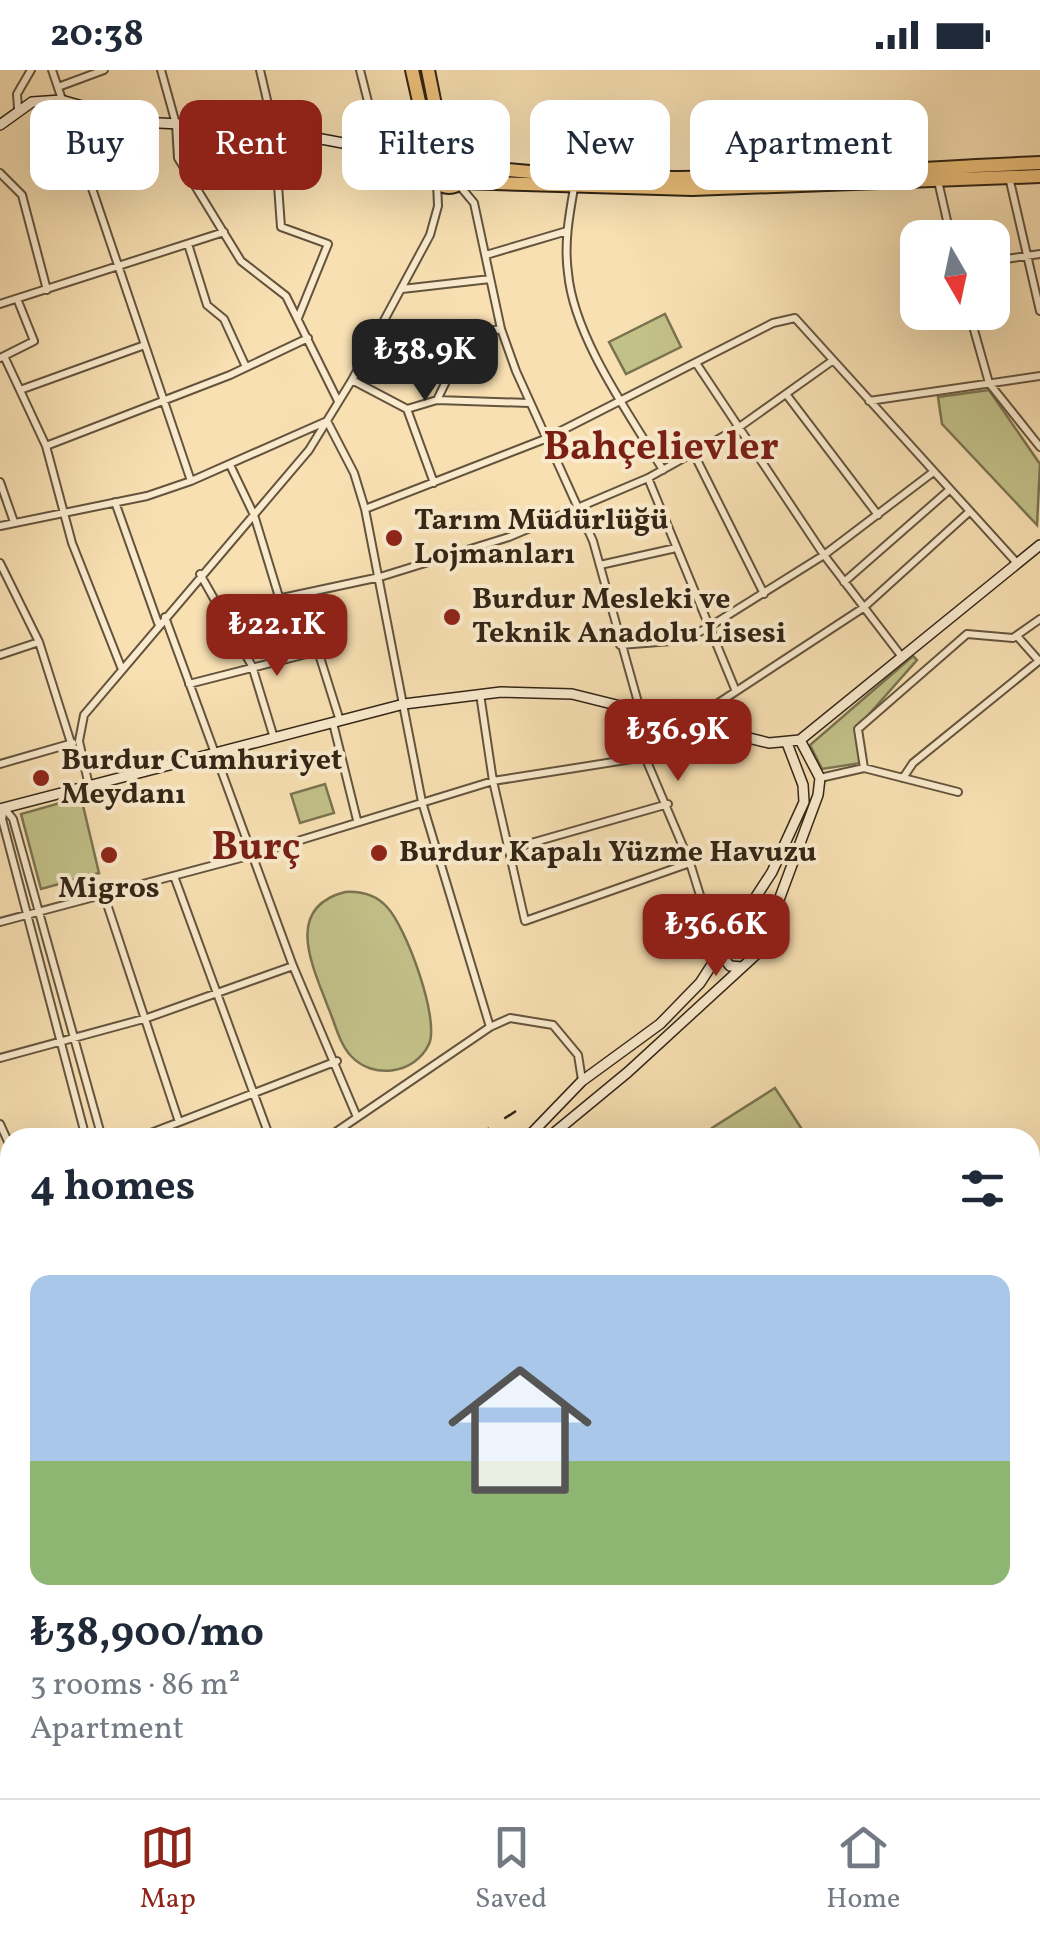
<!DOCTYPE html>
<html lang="en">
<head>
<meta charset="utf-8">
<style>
  :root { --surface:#fff; --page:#f6f6f7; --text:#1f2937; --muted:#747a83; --line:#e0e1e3; --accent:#8f2418 }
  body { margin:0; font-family:Vollkorn,serif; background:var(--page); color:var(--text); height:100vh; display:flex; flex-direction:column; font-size:38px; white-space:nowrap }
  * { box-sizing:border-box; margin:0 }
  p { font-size:32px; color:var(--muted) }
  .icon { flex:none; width:55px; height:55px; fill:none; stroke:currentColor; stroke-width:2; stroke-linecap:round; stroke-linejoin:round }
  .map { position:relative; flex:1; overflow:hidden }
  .drawer { position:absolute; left:0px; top:1058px; width:1040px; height:672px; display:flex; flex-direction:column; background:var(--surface); border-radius:30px 30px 0 0; box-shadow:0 10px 40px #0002 }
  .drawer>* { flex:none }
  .hud { position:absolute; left:30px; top:30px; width:980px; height:90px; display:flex; gap:20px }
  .needle { width:65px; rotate:171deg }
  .fabs { position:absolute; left:900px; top:150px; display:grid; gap:20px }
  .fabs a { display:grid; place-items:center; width:110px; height:110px; border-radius:20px; background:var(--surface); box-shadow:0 10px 40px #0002; font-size:50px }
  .price { position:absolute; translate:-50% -85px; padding:0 22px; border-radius:20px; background:var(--accent); color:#fff; font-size:32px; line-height:65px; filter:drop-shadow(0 2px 5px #0008) }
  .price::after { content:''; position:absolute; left:50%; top:60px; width:30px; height:22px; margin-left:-15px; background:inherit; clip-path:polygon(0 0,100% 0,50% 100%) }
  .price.active { background:#222; color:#fff }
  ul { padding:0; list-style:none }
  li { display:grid; align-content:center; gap:20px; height:530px; padding:0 30px }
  li span { display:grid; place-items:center; height:310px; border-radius:20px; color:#555 }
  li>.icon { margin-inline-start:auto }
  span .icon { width:180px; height:180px; fill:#fffc; stroke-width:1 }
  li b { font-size:42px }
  h2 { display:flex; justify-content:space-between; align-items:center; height:120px; padding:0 30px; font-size:42px }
  .chip { padding:0 35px; border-radius:20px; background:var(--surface); box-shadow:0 10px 40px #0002; font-size:35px; line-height:90px }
  .chip.active { background:var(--accent); color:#fff }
  .status { display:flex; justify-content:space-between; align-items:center; height:70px; padding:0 50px; background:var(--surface); direction:ltr }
  .status svg { height:28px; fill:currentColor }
  .tab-bar { display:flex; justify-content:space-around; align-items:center; height:140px; border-top:2px solid var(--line); background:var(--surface); font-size:28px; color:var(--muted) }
  .tab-bar a { display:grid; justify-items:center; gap:5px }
  .tab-bar .active { color:var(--accent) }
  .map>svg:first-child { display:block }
  .green { fill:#c2c189; stroke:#7a7350; stroke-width:2.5 }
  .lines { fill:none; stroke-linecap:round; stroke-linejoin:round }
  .street-casing { stroke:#64543d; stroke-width:10 }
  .secondary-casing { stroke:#332516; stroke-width:12 }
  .highway-casing { stroke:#332516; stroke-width:16 }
  .street { stroke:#faebce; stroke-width:6 }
  .secondary { stroke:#faebce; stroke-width:9 }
  .highway { stroke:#ecc07a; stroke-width:12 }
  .rail { stroke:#332516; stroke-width:2.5; stroke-dasharray:18 18; stroke-linecap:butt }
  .poi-dot { fill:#8f2418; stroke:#faebce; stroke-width:4 }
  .labels { text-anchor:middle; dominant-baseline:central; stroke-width:8; stroke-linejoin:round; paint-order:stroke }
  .poi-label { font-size:30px; font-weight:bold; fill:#332516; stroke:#faebce; text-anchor:start }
  .district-label { font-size:40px; font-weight:bold; fill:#7a1f14; stroke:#faebce }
</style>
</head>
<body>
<div class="status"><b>20:38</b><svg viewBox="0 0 49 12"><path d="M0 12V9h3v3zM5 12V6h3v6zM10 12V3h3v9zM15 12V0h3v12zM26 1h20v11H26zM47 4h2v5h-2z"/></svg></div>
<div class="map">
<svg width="1040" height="1728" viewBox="0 0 1040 1728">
  <rect width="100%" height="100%" fill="#f8e0b3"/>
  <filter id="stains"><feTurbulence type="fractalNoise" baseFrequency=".002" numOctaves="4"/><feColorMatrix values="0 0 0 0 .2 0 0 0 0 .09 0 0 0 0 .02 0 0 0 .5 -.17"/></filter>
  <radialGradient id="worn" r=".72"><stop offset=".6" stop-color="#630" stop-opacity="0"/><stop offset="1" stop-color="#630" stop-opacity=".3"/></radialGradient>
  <path class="green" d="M 665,244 L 681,277 L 626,304 L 609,272 Z
    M 989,320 L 1040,394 L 1037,455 L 942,354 L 938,327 Z
    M 279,539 L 291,578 L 287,583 L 256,588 L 241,567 Z
    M 913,586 L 917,590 L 857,658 L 861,693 L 822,699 L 810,675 Z
    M 325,714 L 334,743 L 300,753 L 291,724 Z
    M 81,727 L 99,803 L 41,819 L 21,744 Z
    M 345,822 C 361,821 376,825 387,837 C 406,857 440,949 429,974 C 415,1004 373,1010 351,986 C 339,973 335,953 328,937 C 313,897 283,838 345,822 Z
    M 775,1018 L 807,1067 L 717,1067 L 712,1058 Z"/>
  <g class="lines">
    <g class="street-casing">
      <path id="street" d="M 52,0 L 191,411
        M 161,0 L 176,54 L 178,88 L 241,191 L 286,226 L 338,331
        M 260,0 L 274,60 L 281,157 L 328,174 L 298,248
        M 360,0 L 380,79
        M 58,17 L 104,0
        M 18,38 L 17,24 L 31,0
        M 0,103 L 22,125 L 47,220
        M 1009,107 L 1040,241
        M 938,111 L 951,168
        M 459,115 L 474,133 L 501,259 L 516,301 L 593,471 L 641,643 L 645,687 L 690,793 L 717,880
        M 574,118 C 569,146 564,174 568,203 C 574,268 630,345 663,400
        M 188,174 L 207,235 L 224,249 L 246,297
        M 486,185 L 567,161
        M 992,191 L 1040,184
        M 402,219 L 490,209
        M 0,234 L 224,162
        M 969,242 L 989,313 L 1040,377
        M 4,286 L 46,376 L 72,473 L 121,597
        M 0,288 L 34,271 L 18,231
        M 696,293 L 824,485 L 902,587
        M 352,310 L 407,339 L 434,413
        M 20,320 L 142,276
        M 786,324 L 878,445
        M 437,330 L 469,264 L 501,259
        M 869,331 L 1040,306
        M 407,339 L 437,330 L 529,333
        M 46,376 L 230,305 L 308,268
        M 694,384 L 764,524
        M 231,397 L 254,445 L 297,586
        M 648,408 L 735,619
        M 0,412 L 14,452
        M 115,432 L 158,553
        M 365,439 L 545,369 L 773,253 L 795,248 L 1016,492
        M 0,456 L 147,426 L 191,411 L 327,351 L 354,403 L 365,439 L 422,732 L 490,957
        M 0,493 L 39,572 L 71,673
        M 600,495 L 676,478
        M 200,504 L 252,596 L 274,668
        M 844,512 L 948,421
        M 165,547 L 293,896 L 357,1047
        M 235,563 L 282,528 L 380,507 L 509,467 L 648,408 L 738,358 L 832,291
        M 1017,566 L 1039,591
        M 620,575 L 684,570 L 709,557 L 824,485 L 932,403
        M 0,585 L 39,572
        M 189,614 L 318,581 L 340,651
        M 480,624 L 493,711 L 525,851 L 690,793
        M 333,653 L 357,750
        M 697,655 L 703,643 L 863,538 L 969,442
        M 0,694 L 73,673
        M 864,698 L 858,659 L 967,564 L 1013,568 L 1040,549
        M 820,708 L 864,698 L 958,722
        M 903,708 L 913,693 L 1040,590
        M 89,716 L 79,671 L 84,645 L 309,380 L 352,310 L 430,165 L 438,136 L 437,112
        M 4,739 L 2,749 L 86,1068
        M 5,739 L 13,749 L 102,1068
        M 507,780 L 668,734
        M 174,806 L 270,1068
        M 104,825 L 179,1052
        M 707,838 L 737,853
        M 0,852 L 252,785 L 493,711 L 645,687
        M 0,988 L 147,948 L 293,896
        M 0,1054 L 10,1076
        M 138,1068 L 337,991
        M 327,1068 L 490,957 L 510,948 L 553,955 L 578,985 L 582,1010
        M 0,1133 L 10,1128
        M 0,1170 L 10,1187
        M 0,1295 L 10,1288
        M 1030,1354 L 1040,1349
        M 0,1439 L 10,1432
        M 1030,1514 L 1040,1527
        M 1030,1676 L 1040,1683
        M 213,1720 L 214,1728
        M 351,1720 L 357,1728
        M 0,1726 L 10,1720
        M 195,1728 L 207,1720
        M 381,1728 L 392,1720
        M 477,1728 L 486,1720"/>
    </g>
    <g class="secondary-casing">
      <path id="secondary" d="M 0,55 L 32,32 L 61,30 L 139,52 L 263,58 L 380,80 L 432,99
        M 0,739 L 404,634 L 501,622 L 572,624 L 769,673 L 800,670 L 1040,475
        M 737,853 L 746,855 L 763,873
        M 717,880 L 730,896 L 742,897
        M 527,1068 L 582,1011 L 660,954 L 700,913 L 772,802 L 804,732 L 803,715 L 787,673
        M 548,1068 L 628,1002 L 760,881 L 818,725 L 820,708 L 800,670
        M 1030,1331 L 1040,1332
        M 1030,1341 L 1040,1341
        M 0,1632 L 10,1627
        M 0,1645 L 10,1639
        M 438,1720 L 446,1728"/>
    </g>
    <g class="highway-casing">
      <path id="highway" d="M 412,0 L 433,94
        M 428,0 L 435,35 L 453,83
        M432 100a17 17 0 1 1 34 0a17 17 0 1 1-34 0Z
        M 466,95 C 655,121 850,101 1040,93
        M 461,112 L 692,119 L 1040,106"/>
    </g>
    <use href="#street" class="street"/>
    <use href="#secondary" class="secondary"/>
    <use href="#highway" class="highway"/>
    <path class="rail" d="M 474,1068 L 516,1041
      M 0,1390 L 10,1383"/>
  </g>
  <g class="poi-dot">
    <circle cx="394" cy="468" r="10"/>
    <circle cx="452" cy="547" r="10"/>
    <circle cx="41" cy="708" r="10"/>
    <circle cx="379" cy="783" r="10"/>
    <circle cx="109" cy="785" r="10"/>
  </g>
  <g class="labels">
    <g class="poi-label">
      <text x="414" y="451">Tarım Müdürlüğü<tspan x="414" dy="34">Lojmanları</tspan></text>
      <text x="472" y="530">Burdur Mesleki ve<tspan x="472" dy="34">Teknik Anadolu Lisesi</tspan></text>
      <text x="61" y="691">Burdur Cumhuriyet<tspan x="61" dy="34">Meydanı</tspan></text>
      <text x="399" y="783">Burdur Kapalı Yüzme Havuzu</text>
      <text x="109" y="819" text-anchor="middle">Migros</text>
    </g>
    <g class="district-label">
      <text x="661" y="379">Bahçelievler</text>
      <text x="256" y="779">Burç</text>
    </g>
  </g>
  <rect width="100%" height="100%" filter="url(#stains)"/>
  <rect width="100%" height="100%" fill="url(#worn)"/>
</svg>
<div class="fabs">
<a><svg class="needle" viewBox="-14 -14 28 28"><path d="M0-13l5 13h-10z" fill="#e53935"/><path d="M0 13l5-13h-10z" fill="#747a83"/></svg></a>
</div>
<b class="price active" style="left:425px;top:334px">₺38.9K</b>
<b class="price" style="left:277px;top:609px">₺22.1K</b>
<b class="price" style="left:678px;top:714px">₺36.9K</b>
<b class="price" style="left:716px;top:909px">₺36.6K</b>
<div class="hud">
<a class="chip">Buy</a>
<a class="chip active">Rent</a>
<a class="chip">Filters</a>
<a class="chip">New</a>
<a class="chip">Apartment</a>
</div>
<section class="drawer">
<h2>4 homes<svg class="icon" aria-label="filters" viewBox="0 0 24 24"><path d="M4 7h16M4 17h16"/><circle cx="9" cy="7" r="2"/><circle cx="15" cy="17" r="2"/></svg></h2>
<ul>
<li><span style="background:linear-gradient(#a9c7e8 60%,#8fb573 0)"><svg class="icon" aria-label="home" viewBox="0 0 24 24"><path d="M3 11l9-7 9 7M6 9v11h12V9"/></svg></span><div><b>₺38,900/mo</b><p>3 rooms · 86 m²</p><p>Apartment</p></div></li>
</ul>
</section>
</div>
<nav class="tab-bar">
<a class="active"><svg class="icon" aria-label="map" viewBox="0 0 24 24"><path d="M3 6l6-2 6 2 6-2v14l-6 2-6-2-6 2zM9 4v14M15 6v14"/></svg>Map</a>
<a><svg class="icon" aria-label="saved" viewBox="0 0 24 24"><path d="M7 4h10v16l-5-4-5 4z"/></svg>Saved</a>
<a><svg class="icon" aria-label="home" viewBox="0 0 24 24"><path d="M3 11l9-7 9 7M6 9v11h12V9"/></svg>Home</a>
</nav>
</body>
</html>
